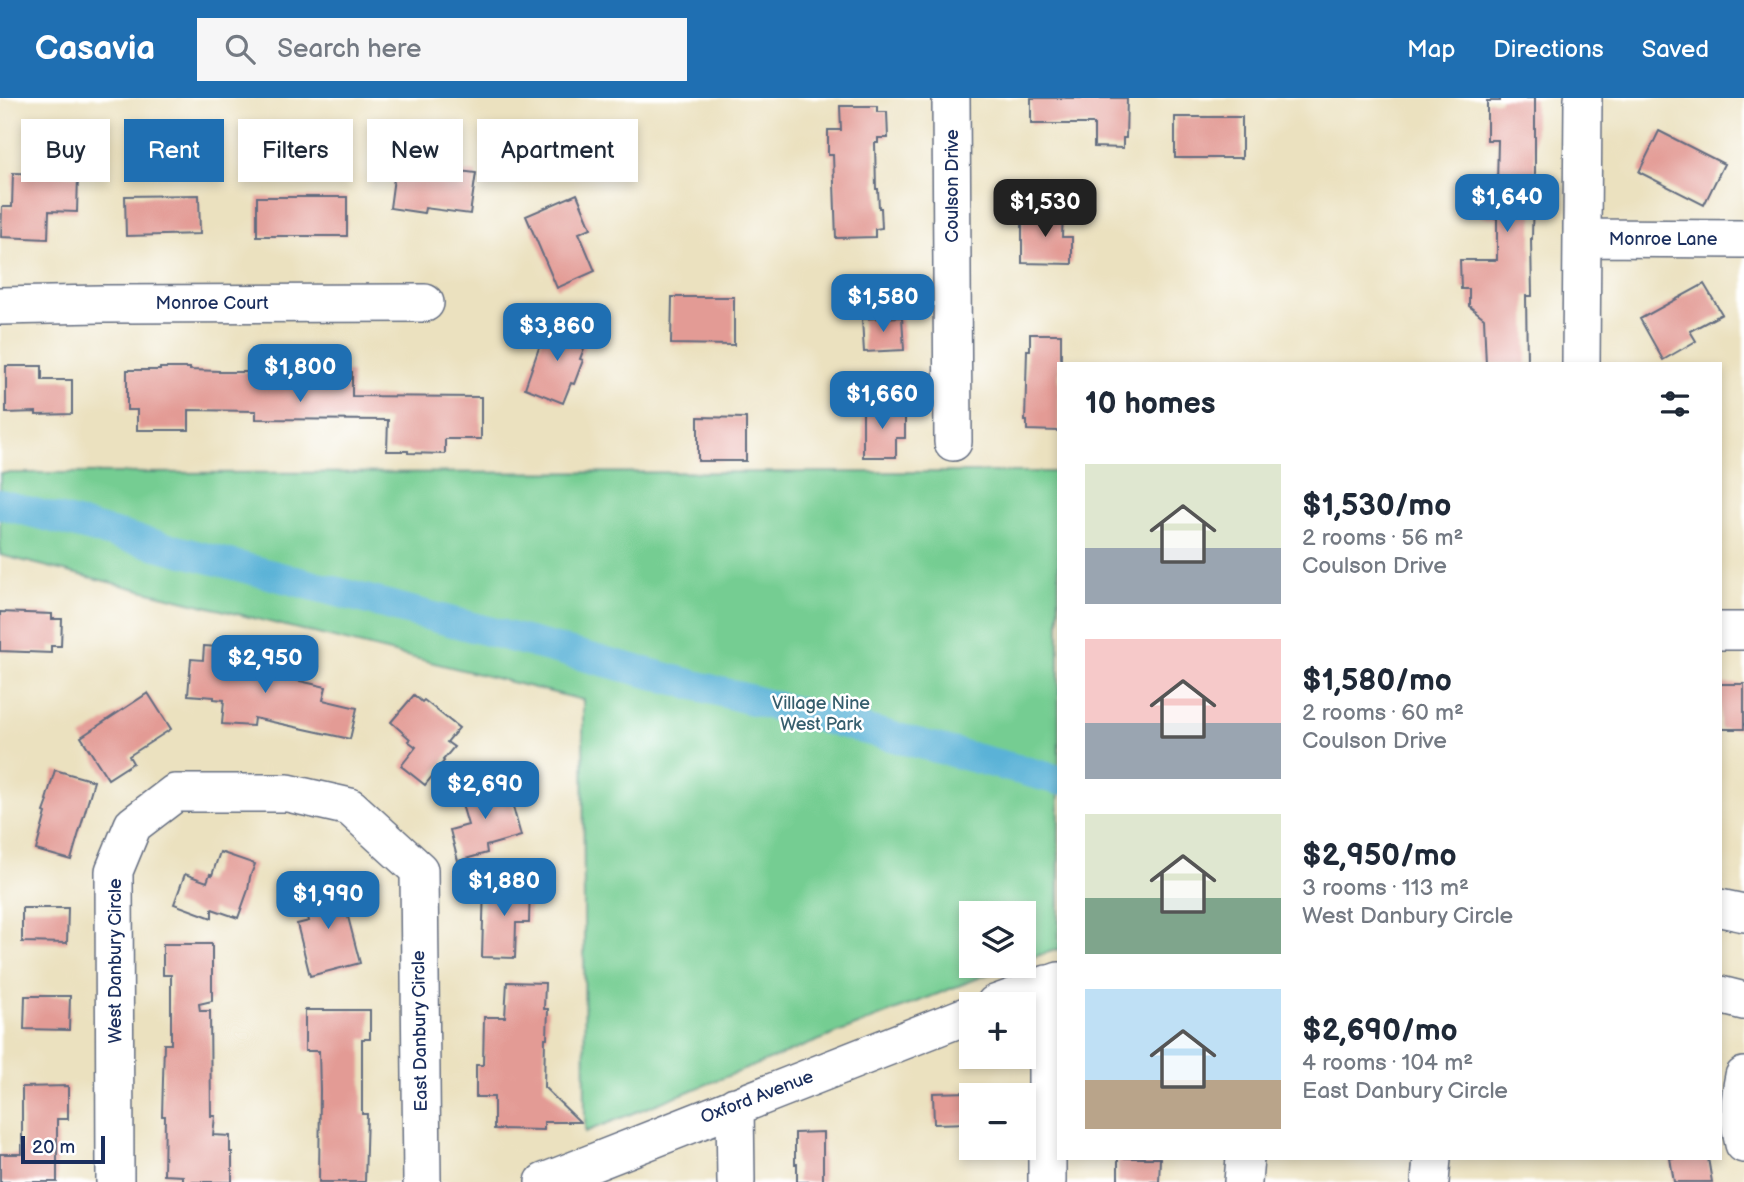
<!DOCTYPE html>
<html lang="en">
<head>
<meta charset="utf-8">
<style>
  :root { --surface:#fff; --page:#f6f6f7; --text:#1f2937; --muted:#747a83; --accent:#1f6fb2 }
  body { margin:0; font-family:"Balsamiq Sans",sans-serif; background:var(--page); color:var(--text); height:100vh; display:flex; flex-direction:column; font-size:26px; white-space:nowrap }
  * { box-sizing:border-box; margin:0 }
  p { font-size:23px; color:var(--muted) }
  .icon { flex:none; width:38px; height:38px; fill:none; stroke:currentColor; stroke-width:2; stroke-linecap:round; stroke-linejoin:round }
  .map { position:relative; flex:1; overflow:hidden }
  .panel { position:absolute; left:1057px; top:264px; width:665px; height:798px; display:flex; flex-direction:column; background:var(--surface); border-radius:0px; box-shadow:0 4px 10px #0003 }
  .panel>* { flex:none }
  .hud { position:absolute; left:21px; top:21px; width:665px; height:63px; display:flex; gap:14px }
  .tools { position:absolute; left:959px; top:803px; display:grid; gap:14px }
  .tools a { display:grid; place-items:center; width:77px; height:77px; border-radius:0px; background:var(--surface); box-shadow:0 4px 10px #0003; font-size:35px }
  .scale { position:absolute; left:21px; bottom:18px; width:84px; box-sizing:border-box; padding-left:7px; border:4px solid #1b2f5e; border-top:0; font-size:19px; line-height:24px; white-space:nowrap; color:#1b2f5e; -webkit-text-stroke:5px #fff; paint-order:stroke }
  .price { position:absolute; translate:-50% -60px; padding:0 16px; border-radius:14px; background:var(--accent); color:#fff; font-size:23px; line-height:46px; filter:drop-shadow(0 2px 4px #0008) }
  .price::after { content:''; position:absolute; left:50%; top:42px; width:21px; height:16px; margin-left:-10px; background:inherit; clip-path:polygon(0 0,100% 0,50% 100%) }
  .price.active { background:#222; color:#fff }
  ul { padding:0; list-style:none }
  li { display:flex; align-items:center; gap:21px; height:175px; padding:0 28px }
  li span { display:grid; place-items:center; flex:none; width:196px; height:140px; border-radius:0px; color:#555 }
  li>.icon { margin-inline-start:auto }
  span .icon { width:84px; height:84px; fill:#fffc; stroke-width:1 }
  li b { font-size:30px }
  h2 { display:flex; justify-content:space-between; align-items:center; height:84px; padding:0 28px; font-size:30px }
  .tag { padding:0 24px; border-radius:0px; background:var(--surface); box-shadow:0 4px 10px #0003; font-size:24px; line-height:63px }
  .tag.active { background:var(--accent); color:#fff }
  header { display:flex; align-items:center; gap:42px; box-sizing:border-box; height:98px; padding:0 35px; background:var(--accent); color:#fff }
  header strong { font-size:33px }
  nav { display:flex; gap:38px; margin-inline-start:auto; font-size:24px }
  .search { width:490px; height:63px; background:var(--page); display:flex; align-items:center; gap:18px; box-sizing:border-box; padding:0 24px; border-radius:0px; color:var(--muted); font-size:26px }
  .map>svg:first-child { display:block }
  .green { fill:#75cd92; stroke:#487e78; stroke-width:2 }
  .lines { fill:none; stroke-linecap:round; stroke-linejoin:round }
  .canal { stroke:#5ab2d7; stroke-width:30 }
  .building { fill:#e39b95 }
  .minor-casing { stroke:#646d80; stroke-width:40 }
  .minor { stroke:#fff; stroke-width:37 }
  .labels { text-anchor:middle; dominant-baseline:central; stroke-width:5; stroke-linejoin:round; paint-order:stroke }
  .street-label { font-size:18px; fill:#1b2f5e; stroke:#fff }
  .park-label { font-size:18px; fill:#365e6e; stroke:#fff }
</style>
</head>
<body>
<header>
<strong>Casavia</strong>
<div class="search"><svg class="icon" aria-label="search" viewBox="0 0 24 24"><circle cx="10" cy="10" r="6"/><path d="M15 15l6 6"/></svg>Search here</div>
<nav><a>Map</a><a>Directions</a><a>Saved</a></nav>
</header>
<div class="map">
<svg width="1744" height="1084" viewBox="0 0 1744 1084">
  <rect width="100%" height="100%" fill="#fff"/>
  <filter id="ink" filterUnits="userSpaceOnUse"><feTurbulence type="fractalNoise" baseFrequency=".0143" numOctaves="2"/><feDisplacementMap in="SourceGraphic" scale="14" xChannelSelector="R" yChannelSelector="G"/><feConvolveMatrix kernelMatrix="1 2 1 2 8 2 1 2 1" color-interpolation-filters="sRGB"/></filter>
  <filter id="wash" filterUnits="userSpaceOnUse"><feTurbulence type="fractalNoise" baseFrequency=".00686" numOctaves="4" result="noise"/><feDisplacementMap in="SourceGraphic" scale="28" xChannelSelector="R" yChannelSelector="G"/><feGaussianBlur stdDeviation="1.57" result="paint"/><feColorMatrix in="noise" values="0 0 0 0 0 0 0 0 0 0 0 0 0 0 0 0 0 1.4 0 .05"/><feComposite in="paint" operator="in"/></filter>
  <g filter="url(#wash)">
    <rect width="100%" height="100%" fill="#ebe1bf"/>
    <path class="green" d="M 1059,374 L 1059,851 L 1024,862 L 1024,816 L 971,816 L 971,868 L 1009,868 L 585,1034 L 583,602 L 0,457 L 0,375 Z"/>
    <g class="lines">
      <path class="canal" d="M 0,406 L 1059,682"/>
    </g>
    <g id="blocks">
      <path class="building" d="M 1031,0 L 1127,0 L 1126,40 L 1123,40 L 1123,50 L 1094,49 L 1094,26 L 1031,26 Z
        M 1500,0 L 1535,0 L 1535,89 L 1533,89 L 1532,141 L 1531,141 L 1532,198 L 1526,198 L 1527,266 L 1486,266 L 1484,220 L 1469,208 L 1469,191 L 1461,191 L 1460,162 L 1497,162 L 1497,120 L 1481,119 L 1481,87 L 1497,87 L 1498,42 L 1487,42 L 1487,3 L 1500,3 Z
        M 840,8 L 877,8 L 877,14 L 887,14 L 888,40 L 878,40 L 878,45 L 875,45 L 876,91 L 878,91 L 879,110 L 881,110 L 882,130 L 875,131 L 875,139 L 836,140 L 833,57 L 828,57 L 828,32 L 841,32 Z
        M 1175,19 L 1242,19 L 1242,60 L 1175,60 Z
        M 1659,33 L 1724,66 L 1704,107 L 1639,74 Z
        M 396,65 L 476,75 L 470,116 L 425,110 L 424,115 L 390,110 Z
        M 13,75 L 78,77 L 77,114 L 49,113 L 48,141 L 1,139 L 2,109 L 12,109 Z
        M 577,96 L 591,130 L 579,135 L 595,173 L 557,190 L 526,118 Z
        M 199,97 L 200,136 L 126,138 L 125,98 Z
        M 257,99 L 347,99 L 347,138 L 257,138 Z
        M 1022,114 L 1063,114 L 1062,139 L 1072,139 L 1072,166 L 1022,165 Z
        M 1704,186 L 1722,216 L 1690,233 L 1696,243 L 1663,262 L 1640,221 Z
        M 672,199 L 734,199 L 734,247 L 671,246 Z
        M 902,219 L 904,252 L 864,254 L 862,221 Z
        M 548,224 L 588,240 L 580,261 L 583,262 L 574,286 L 571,285 L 563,305 L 525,290 Z
        M 1030,236 L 1061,236 L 1061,266 L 1059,266 L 1059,333 L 1027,332 L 1027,323 L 1025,323 L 1027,252 L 1030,252 Z
        M 6,268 L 42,268 L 42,282 L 72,282 L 72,316 L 36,317 L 36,314 L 6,315 Z
        M 160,270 L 190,270 L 190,272 L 219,273 L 219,274 L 295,274 L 295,270 L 330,270 L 330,274 L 352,274 L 352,298 L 481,299 L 481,341 L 445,341 L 445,356 L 408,355 L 408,353 L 387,353 L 388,322 L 256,321 L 256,313 L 189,312 L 189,332 L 137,332 L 137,312 L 127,312 L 127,272 L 160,272 Z
        M 863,310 L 905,311 L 905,340 L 896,340 L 896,359 L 863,359 Z
        M 698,319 L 746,320 L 746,363 L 698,363 Z
        M 0,514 L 52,516 L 52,521 L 62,521 L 61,548 L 51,548 L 51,555 L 0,553 Z
        M 204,548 L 247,551 L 246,564 L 252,565 L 252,572 L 326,589 L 323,602 L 357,610 L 350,641 L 254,620 L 253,628 L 222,626 L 224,602 L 214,601 L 214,599 L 188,597 L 191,561 L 203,562 Z
        M 1720,586 L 1744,586 L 1744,631 L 1720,631 Z
        M 148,595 L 171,631 L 129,658 L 133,665 L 108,681 L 81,639 Z
        M 414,597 L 422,604 L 424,602 L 459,630 L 447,644 L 454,649 L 443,662 L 444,663 L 425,687 L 401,668 L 416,649 L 408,643 L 410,641 L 391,624 Z
        M 55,672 L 94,683 L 71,762 L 36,752 L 46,715 L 44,714 L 48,703 L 46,702 Z
        M 506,683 L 521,738 L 486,748 L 487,755 L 458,763 L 450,732 L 468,727 L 459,696 Z
        M 220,754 L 255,766 L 250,779 L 248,792 L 238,820 L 212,811 L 212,820 L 174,806 L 185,776 L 207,784 L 210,776 L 212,777 Z
        M 342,786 L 350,815 L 347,815 L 360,865 L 310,878 L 297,826 L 309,823 L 302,796 Z
        M 484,786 L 530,786 L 529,825 L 516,825 L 515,860 L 482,859 Z
        M 22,810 L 68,810 L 67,845 L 22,844 Z
        M 163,846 L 212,846 L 212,903 L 199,906 L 200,913 L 210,913 L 211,1018 L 215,1018 L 213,1037 L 230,1038 L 230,1054 L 232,1054 L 232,1084 L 183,1084 L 183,1078 L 164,1077 L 165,1018 L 162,1018 L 164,946 L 171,946 L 171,877 L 163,877 Z
        M 507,884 L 545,885 L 544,911 L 548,911 L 547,940 L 545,940 L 544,989 L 580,1024 L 544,1024 L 544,1032 L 494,1031 L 494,999 L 476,999 L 476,967 L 483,967 L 484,919 L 505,919 Z
        M 25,898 L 70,898 L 69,932 L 24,931 Z
        M 305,912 L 370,912 L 370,941 L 362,941 L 362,1016 L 367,1016 L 365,1084 L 319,1084 L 320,992 L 319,953 L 305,953 Z
        M 68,988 L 68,1021 L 57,1021 L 57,1084 L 0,1084 L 0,1056 L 22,1056 L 22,989 Z
        M 971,994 L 971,1025 L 934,1026 L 933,995 Z
        M 823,1034 L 823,1084 L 797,1084 L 797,1066 L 795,1066 L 795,1035 Z
        M 1118,1060 L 1160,1060 L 1159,1084 L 1118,1084 Z
        M 1670,1060 L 1708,1060 L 1712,1084 L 1674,1084 Z"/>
    </g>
  </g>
  <g filter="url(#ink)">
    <use href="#blocks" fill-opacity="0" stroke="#646d80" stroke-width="2"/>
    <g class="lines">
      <g class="minor-casing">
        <path id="minor" d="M 951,0 L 953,344
          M 1583,140 L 1744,141
          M 0,208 L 101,206 L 425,205
          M 1581,266 L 1583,0
          M 1720,533 L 1744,533
          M 1720,810 L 1744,815
          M 1047,886 L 1047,1084
          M 1720,897 L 1744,903
          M 995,906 L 1059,883
          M 1744,978 C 1739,1001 1738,1023 1744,1046
          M 735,1008 L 736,1084
          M 115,1084 L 114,773 L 133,727 L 175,695 L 288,695 L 350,709 L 419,772 L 422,1084
          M 544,1084 L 971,916
          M 1243,1084 L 1245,1060
          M 1430,1084 L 1432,1060"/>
      </g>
      <use href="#minor" class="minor"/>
    </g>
  </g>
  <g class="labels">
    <g class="street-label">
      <text transform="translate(952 88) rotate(-90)">Coulson Drive</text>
      <text x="1663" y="141">Monroe Lane</text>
      <text x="212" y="205">Monroe Court</text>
      <text transform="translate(115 863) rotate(-90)">West Danbury Circle</text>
      <text transform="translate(420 933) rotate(-91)">East Danbury Circle</text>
      <text transform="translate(757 999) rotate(-21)">Oxford Avenue</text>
    </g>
    <g class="park-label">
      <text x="821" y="605">Village Nine<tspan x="821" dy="21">West Park</tspan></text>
    </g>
  </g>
</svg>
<div class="tools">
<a><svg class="icon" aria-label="layers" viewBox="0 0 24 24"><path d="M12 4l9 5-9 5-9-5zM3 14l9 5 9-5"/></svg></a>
<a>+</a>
<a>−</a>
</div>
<div class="scale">20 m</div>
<b class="price" style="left:1507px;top:136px">$1,640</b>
<b class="price active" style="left:1045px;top:141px">$1,530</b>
<b class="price" style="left:883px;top:236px">$1,580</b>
<b class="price" style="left:557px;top:265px">$3,860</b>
<b class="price" style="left:300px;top:306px">$1,800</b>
<b class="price" style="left:882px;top:333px">$1,660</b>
<b class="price" style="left:265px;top:597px">$2,950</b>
<b class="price" style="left:485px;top:723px">$2,690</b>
<b class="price" style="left:504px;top:820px">$1,880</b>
<b class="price" style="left:328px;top:833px">$1,990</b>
<div class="hud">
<a class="tag">Buy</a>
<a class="tag active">Rent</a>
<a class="tag">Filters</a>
<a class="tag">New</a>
<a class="tag">Apartment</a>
</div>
<section class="panel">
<h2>10 homes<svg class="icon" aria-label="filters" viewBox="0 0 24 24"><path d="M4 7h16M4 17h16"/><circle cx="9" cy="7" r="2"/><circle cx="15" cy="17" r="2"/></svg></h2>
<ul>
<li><span style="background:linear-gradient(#dfe7d0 60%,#9aa5b1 0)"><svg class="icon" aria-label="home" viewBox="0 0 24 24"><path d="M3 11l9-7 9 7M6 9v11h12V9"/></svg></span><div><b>$1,530/mo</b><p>2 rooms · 56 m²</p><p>Coulson Drive</p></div></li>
<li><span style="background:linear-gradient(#f6c9c9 60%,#9aa5b1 0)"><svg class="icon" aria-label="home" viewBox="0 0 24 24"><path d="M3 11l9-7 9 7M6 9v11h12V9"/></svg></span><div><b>$1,580/mo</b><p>2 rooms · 60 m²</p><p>Coulson Drive</p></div></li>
<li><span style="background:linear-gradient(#dfe7d0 60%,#7fa58c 0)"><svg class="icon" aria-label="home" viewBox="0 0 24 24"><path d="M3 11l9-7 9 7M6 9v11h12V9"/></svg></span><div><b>$2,950/mo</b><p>3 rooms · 113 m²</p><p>West Danbury Circle</p></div></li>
<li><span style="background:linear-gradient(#bfe0f5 65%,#b9a48a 0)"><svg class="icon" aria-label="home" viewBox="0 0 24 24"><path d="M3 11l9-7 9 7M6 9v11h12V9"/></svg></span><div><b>$2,690/mo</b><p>4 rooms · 104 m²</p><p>East Danbury Circle</p></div></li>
</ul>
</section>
</div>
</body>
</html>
